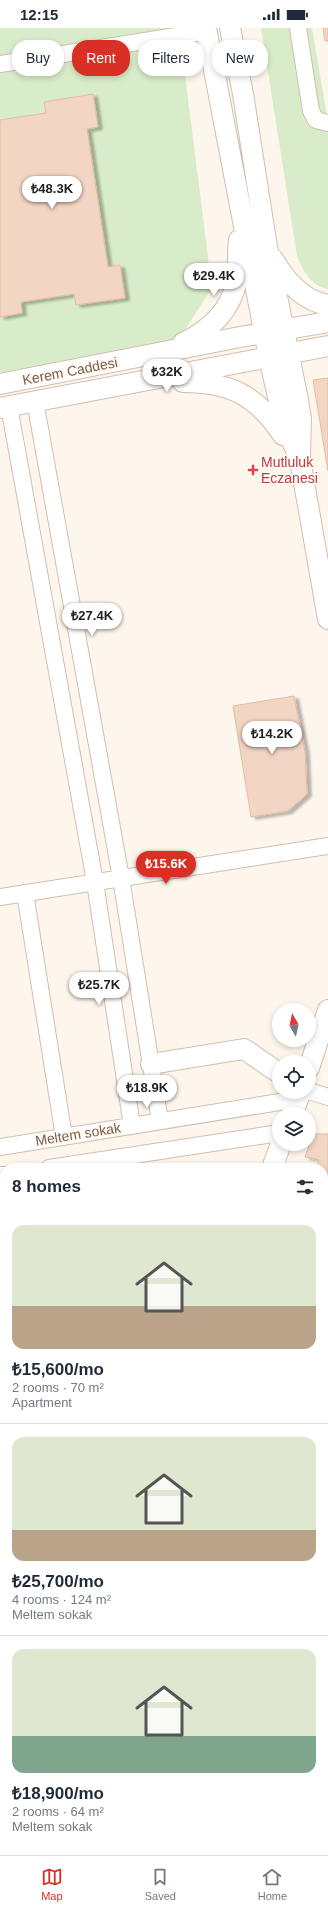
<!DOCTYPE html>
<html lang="en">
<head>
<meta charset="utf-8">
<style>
  :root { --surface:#fff; --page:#f2f2f3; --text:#1f2937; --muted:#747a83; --line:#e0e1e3; --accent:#d93025 }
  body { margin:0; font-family:Helvetica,sans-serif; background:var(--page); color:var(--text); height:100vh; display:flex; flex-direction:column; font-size:15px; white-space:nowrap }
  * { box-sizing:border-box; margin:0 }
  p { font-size:13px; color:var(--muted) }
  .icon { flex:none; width:22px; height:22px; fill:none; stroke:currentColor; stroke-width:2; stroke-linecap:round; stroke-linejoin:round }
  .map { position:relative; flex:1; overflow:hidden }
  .details { position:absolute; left:0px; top:1135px; width:328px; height:692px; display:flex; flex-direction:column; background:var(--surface); border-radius:16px 16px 0 0; box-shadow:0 2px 6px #0003 }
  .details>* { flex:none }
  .hud { position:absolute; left:12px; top:12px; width:304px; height:36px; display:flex; gap:8px }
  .needle { width:26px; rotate:351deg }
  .fabs { position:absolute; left:272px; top:975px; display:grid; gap:8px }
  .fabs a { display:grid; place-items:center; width:44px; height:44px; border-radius:50%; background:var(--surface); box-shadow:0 2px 6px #0003; font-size:20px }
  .price { position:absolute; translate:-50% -34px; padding:0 9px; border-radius:14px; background:#fff; color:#222; font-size:13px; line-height:26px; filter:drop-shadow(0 1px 2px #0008) }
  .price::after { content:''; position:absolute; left:50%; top:24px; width:12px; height:9px; margin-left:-6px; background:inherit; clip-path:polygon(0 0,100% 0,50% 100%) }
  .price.active { background:var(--accent); color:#fff }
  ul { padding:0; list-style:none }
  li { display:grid; align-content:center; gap:8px; height:212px; padding:0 12px }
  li+li { border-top:1px solid var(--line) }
  li span { display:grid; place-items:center; height:124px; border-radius:12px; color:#555 }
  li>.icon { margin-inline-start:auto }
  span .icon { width:72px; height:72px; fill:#fffc; stroke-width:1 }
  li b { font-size:17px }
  h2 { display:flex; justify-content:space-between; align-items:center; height:48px; padding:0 12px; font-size:17px }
  .tag { padding:0 14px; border-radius:16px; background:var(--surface); box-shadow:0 2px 6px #0003; font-size:14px; line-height:36px }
  .tag.active { background:var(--accent); color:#fff }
  .status { display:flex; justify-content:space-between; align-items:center; height:28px; padding:0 20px; background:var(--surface); direction:ltr }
  .status svg { height:11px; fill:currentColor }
  .dock { display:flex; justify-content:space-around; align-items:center; height:56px; border-top:1px solid var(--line); background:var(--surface); font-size:11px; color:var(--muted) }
  .dock a { display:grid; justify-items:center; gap:2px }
  .dock .active { color:var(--accent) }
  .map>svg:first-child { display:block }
  .green { fill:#d8ecc9 }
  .building { fill:#f3d5c3; stroke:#e6bba3; filter:url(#shadow) }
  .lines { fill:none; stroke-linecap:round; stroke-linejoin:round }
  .minor-casing { stroke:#d1beb0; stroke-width:18 }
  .tertiary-casing { stroke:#d1beb0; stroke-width:22 }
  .minor { stroke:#fff; stroke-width:16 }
  .tertiary { stroke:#fff; stroke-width:20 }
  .health-dot { fill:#e0444e; stroke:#fffaf3; stroke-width:1.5 }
  .labels { text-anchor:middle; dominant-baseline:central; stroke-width:3; stroke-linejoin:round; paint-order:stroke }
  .street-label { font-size:14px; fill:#7a5c4d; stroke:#fffaf3 }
  .health-label { font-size:14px; fill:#be3a42; stroke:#fffaf3; text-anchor:start }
</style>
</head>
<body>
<div class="status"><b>12:15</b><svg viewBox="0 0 49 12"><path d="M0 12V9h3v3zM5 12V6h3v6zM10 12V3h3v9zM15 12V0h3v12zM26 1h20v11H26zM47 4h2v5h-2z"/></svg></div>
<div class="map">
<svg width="328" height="1827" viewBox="0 0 328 1827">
  <defs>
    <filter id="shadow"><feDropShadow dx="4.5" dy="2.5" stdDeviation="1" flood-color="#0004"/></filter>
  </defs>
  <rect width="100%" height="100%" fill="#fdf6ec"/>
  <path class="green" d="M 0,0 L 179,0 L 212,260 L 177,314 L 0,345 Z
    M 261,0 L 312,0 L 328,94 L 328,261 C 311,258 303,243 297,228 Z
    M 180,1822 L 280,1822 L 281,1827 L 181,1827 Z"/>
  <path class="building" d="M 323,0 L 328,0 L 328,13 L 325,13 Z
    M 93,66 L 98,99 L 87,101 L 108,239 L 120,237 L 125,270 L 76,277 L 74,266 L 21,274 L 22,285 L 0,289 L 0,92 L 46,85 L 44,74 Z
    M 328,350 L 328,443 L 313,352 Z
    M 294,668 L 305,724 L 307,766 L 288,783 L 251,789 L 233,678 Z
    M 313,1106 L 328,1106 L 328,1160 L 323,1158 L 323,1140 L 317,1140 L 319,1132 L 305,1129 Z
    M 196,1136 L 207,1140 L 195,1140 Z
    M 324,1265 L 328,1265 L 328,1291 L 323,1290 Z
    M 328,1601 L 328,1638 L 323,1639 L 323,1602 Z
    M 328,1669 L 328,1761 L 323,1762 L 323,1670 Z
    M 328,1791 L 328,1819 L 327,1819 L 323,1792 Z"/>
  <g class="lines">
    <g class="minor-casing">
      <path id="minor" d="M 298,0 L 311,83 L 316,92 L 328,95
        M 0,36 L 207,3
        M 35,373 L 121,850 L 160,1093
        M 9,378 L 95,854 L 132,1098
        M 25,865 L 64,1109
        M 0,869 L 328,818
        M 309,1063 L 328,1069
        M 0,1119 L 298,1071
        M 49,1140 L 279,1105
        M 0,1147 L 5,1147
        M 323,1247 L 328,1244
        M 323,1343 L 328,1344
        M 0,1345 L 5,1344
        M 0,1376 L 5,1375
        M 323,1545 L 328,1544
        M 323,1577 L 328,1576
        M 0,1587 L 5,1626
        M 108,1827 L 120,1822"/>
    </g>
    <g class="tertiary-casing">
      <path id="tertiary" d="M 206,0 L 269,329 L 283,391 L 300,432 L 328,591
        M 230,0 L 243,66 L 267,219 L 298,372 L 301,391 L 300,428
        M 273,231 C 285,252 303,273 328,277
        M 183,315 C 208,303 230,284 236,255 C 239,241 237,227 239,212
        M 183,354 C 230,354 256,367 283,407
        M 0,356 L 240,309 L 328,294
        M 0,380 L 328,318
        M 151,1036 L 244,1021 L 279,1045
        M 309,1040 L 328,982
        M 292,1086 L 301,1064
        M 272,1140 L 281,1116
        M 0,1627 L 5,1626
        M 169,1822 L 170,1827
        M 288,1822 L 289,1827
        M 304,1822 L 306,1827"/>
    </g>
    <use href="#minor" class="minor"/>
    <use href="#tertiary" class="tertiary"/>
  </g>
  <path class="health-dot" d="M251 436h4v4h4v4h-4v4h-4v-4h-4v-4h4z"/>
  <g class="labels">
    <g class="street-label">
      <text transform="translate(70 343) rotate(-11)">Kerem Caddesi</text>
      <text transform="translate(78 1106) rotate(-9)">Meltem sokak</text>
    </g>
    <g class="health-label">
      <text x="261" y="434">Mutluluk<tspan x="261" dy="16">Eczanesi</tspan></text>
    </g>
  </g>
</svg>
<div class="fabs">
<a><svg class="needle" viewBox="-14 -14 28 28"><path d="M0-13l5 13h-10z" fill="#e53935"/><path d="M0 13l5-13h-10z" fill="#747a83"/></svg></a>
<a><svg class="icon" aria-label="locate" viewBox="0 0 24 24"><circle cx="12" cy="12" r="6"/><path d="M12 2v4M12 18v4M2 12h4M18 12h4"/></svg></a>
<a><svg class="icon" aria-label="layers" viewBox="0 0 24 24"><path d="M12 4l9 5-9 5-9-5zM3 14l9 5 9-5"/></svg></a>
</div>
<b class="price" style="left:52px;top:182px">₺48.3K</b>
<b class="price" style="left:214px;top:269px">₺29.4K</b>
<b class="price" style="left:167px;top:365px">₺32K</b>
<b class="price" style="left:92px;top:609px">₺27.4K</b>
<b class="price" style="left:272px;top:727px">₺14.2K</b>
<b class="price active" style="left:166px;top:857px">₺15.6K</b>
<b class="price" style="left:99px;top:978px">₺25.7K</b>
<b class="price" style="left:147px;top:1081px">₺18.9K</b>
<div class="hud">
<a class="tag">Buy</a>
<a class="tag active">Rent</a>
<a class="tag">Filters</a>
<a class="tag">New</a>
</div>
<section class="details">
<h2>8 homes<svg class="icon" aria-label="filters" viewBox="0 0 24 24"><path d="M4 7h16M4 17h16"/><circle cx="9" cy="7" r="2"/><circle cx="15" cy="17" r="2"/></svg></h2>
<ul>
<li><span style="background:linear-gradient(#dfe7d0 65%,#b9a48a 0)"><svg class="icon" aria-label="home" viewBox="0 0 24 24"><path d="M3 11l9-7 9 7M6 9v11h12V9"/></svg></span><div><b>₺15,600/mo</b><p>2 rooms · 70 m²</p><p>Apartment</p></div></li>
<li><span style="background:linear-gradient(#dfe7d0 75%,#b9a48a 0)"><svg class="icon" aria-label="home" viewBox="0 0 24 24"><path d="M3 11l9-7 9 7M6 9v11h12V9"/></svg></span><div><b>₺25,700/mo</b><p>4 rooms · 124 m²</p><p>Meltem sokak</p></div></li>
<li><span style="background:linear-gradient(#dfe7d0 70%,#7fa58c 0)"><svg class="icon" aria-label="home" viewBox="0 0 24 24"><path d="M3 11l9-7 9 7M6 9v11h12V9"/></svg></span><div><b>₺18,900/mo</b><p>2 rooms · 64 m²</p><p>Meltem sokak</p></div></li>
</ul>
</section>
</div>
<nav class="dock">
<a class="active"><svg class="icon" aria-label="map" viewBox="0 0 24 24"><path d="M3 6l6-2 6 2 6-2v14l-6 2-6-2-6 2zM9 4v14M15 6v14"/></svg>Map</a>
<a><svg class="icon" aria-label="saved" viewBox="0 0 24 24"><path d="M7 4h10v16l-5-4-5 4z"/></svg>Saved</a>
<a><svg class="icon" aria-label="home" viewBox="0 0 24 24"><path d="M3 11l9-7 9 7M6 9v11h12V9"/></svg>Home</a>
</nav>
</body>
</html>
